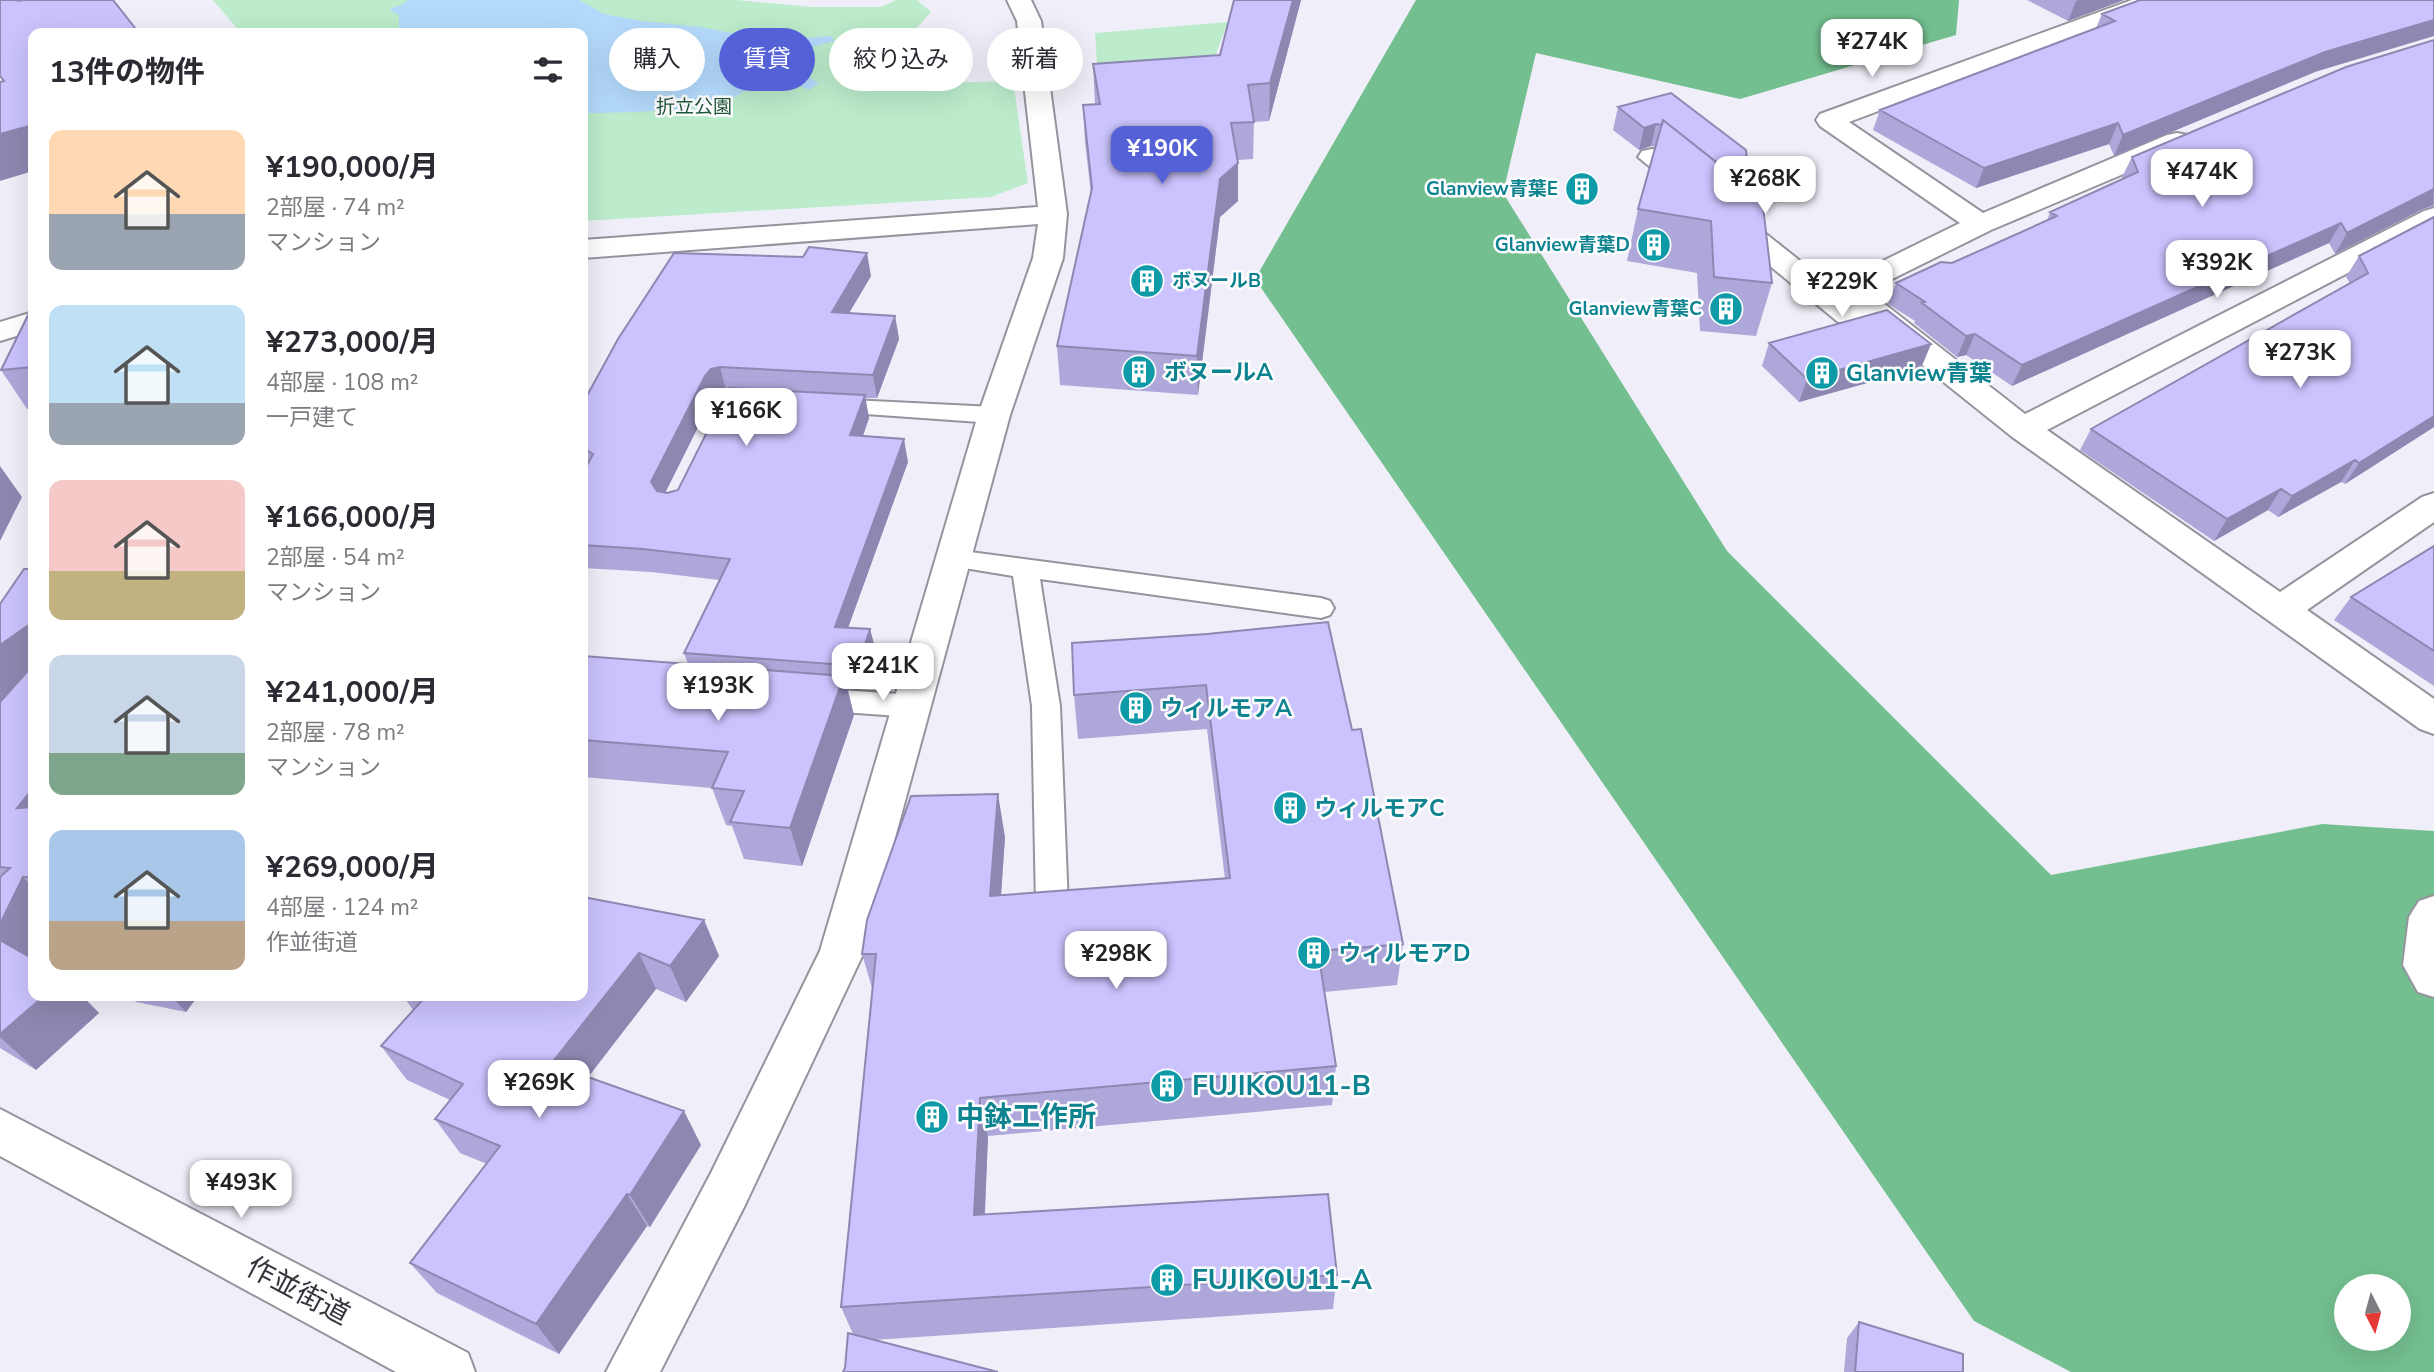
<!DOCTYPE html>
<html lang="ja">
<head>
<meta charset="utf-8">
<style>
  :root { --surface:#fff; --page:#f2f2f3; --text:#2b2b33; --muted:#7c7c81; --accent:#5461d7 }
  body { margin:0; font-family:"Nunito Sans","Noto Sans JP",sans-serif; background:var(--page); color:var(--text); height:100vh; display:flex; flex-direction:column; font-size:26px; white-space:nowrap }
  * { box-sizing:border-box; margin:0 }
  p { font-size:23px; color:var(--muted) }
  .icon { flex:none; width:38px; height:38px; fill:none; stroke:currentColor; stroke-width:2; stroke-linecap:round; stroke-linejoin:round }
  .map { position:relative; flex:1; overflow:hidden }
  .sheet { position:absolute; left:28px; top:28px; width:560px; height:973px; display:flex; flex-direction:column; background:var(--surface); border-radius:14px; box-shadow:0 7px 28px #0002 }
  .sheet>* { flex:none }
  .banner { position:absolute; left:609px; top:28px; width:665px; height:63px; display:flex; gap:14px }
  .needle { width:46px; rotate:174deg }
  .controls { position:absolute; left:2334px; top:1274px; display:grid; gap:14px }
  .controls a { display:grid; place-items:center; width:77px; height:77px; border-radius:50%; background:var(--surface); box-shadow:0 7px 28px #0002; font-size:35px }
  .price { position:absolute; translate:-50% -60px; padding:0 16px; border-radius:14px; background:#fff; color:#222; font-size:23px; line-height:46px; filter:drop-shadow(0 2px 4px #0008) }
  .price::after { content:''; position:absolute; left:50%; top:42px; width:21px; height:16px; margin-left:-10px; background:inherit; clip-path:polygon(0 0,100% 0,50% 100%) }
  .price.active { background:var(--accent); color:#fff }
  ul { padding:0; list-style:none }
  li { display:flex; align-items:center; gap:21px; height:175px; padding:0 21px }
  li span { display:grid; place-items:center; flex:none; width:196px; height:140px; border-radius:14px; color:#555 }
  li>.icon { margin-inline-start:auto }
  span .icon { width:84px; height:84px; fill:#fffc; stroke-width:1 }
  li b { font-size:30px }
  h2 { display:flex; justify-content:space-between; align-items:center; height:84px; padding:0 21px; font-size:30px }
  .tag { padding:0 24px; border-radius:32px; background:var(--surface); box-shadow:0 7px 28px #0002; font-size:24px; line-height:63px }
  .tag.active { background:var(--accent); color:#fff }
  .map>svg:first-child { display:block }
  .green { fill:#bceccc }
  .forest { fill:#74bf90; fill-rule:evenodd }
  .water { fill:#b4dafb }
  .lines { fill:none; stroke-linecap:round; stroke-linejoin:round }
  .service-casing { stroke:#95949d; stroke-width:4 }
  .minor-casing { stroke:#95949d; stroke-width:4 }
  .tertiary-casing { stroke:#95949d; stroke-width:4 }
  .service { fill:#fff; fill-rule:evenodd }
  .minor { fill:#fff; fill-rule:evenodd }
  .tertiary { fill:#fff; fill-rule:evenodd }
  .wall { fill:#aea8da; fill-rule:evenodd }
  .shaded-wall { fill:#8d88b1 }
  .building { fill:#cac3fd; stroke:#8d88b1; stroke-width:2 }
  .labels { text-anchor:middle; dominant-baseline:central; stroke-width:5; stroke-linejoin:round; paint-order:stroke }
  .far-park-label { font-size:19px; fill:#215839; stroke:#fdfdff }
  .far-culture-label { font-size:19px; font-weight:bold; fill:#0d838f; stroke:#fdfdff; text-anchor:end }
  .culture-label { font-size:23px; font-weight:bold; fill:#0d838f; stroke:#fdfdff; text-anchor:start }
  .near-culture-label { font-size:28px; font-weight:bold; fill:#0d838f; stroke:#fdfdff; text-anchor:start }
  .near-street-label { font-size:28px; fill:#353539; stroke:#fdfdff }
</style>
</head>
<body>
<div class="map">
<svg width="2434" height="1372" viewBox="0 0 2434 1372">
  <rect width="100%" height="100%" fill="#f0eff9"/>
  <path class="green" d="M 213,0 L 737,0 L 811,7 L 881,7 L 896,0 L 917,0 L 931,12 L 903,43 L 896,84 L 1013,81 L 1028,183 L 991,197 L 583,221 L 583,33 L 241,33 Z
    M 1228,22 L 1205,83 L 1099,91 L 1095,33 Z"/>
  <path class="forest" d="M 1416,0 L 1959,0 L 1956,35 L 1740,99 L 1536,53 L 1503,193 L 1727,551 L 2051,875 L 2322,824 L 2434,831 L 2434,1372 L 2071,1372 L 1974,1321 L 1255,279 ZM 2347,1286 L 2399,1286 L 2399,1339 L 2347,1339 Z"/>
  <path class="water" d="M 408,0 L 579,0 L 604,14 L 642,21 L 700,27 L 775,41 L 830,36 L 835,41 C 820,45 803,47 794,61 L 798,71 L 819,83 L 809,90 C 792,80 765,82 747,90 C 737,94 728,103 718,104 C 673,111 627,113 583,113 L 583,33 L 399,33 L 399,15 L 389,9 L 401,5 Z"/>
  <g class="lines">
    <g class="service-casing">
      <path id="service" d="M 831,399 L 994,407 L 1002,410 L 1006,415 L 1002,420 L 994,423 L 823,411 L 819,406 L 823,401 Z
        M 955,550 L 1321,598 L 1330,601 L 1334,608 L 1330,615 L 1321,618 L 1040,579 L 1060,706 L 1068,906 L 1063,915 L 1052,919 L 1041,915 L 1036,906 L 1032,706 L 1013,576 L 946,565 L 942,559 L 946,553 Z
        M 814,688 L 913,695 L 923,698 L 927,706 L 923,714 L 913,717 L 814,710 L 804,706 L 800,699 L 804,692 Z"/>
    </g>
    <g class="minor-casing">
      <path id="minor" d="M 2132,0 L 2166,0 L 2162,5 L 1849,122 L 1983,213 L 2167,135 L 2177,133 L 2187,135 L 2191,141 L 2187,147 L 1991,230 L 1868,291 L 2025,414 L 2424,211 L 2434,208 L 2434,228 L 2047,430 L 2280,592 L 2422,497 L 2434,493 L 2434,522 L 2307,610 L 2434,699 L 2434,734 L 2420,729 L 2011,436 L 1866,320 L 1849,324 L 1838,322 L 1638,157 L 1642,151 L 1652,149 L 1662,151 L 1834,288 L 1836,284 L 1960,223 L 1820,126 L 1816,120 L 1820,114 Z"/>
    </g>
    <g class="tertiary-casing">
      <path id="tertiary" d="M 1007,0 L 1031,0 L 1041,21 L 1067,214 L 1063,258 L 1010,415 L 864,952 L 745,1205 L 660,1372 L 606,1372 L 711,1173 L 820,951 L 978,415 L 1033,258 L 1038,224 L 583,258 L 583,240 L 1038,207 L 1017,21 Z
        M 33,312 L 33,331 L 0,341 L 0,322 Z
        M 2434,896 L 2434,997 L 2418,992 L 2403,965 L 2409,917 L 2419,901 Z
        M 0,1109 L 468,1353 L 475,1372 L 396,1372 L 0,1156 Z"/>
    </g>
    <use href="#service" class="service"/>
    <use href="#minor" class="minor"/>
    <use href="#tertiary" class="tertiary"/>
  </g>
  <path class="wall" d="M 1234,0 L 1301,0 L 1269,121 L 1254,122 L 1253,159 L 1238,160 L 1238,201 L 1220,217 L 1198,395 L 1060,385 L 1057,346 L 1091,194 L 1085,142 L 1083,105 L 1095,104 L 1093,64 L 1220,55 Z
    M 2027,0 L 2124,0 L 2068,21 Z
    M 2102,14 L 2315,72 L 2114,156 L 2109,144 L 1976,188 L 1873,130 L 1880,110 L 2096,28 Z
    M 2434,40 L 2434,206 L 2423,209 L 2335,254 L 2329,243 L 2012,386 L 1966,355 L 1957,357 L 1914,323 L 1915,321 L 1888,304 L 1896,283 L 1952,263 L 2047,221 L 2050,212 L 2123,179 L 2122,177 L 2132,157 Z
    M 1671,93 L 1750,189 L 1772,283 L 1756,336 L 1700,331 L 1697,273 L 1627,261 L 1638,209 L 1655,147 L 1651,146 L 1639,150 L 1613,130 L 1618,107 Z
    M 2434,217 L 2434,427 L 2345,484 L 2341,482 L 2278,517 L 2268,510 L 2214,541 L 2080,450 L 2091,429 L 2350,283 L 2346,277 L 2359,256 Z
    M 871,276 L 849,313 L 895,316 L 899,339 L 877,398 L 865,398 L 869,418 L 863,436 L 908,462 L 848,628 L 870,629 L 876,652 L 863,689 L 847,687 L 854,715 L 802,866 L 744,859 L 732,826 L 726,825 L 712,788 L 583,777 L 583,656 L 688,664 L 684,653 L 719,580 L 651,572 L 583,568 L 583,473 L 586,468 L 583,466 L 583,403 ZM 728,390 L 678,490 L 667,493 L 665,493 L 712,399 L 717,392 Z
    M 33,305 L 33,408 L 27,409 L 1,370 Z
    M 1769,343 L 1931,344 L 1921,368 L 1799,402 L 1762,366 Z
    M 2434,546 L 2434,686 L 2334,620 L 2351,597 Z
    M 33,569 L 33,996 L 82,996 L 99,1013 L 36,1070 L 0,1048 L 0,604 Z
    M 1072,643 L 1352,730 L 1403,944 L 1397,985 L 1324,992 L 1336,1066 L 1332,1105 L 988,1136 L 985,1215 L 1337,1275 L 1333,1309 L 874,1340 L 845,1368 L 853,1334 L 841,1307 L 872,988 L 862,954 L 1005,837 L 1001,895 L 1225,879 L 1207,729 L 1078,739 L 1074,695 Z
    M 583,897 L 704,920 L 719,956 L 686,1002 L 656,989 L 588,1077 L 701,1145 L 650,1227 L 647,1226 L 559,1354 L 437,1293 L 410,1263 L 487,1164 L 460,1153 L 435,1119 L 450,1100 L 407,1080 L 381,1046 L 413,1010 L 403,996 L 583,996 Z
    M 130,996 L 198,996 L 186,1012 L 136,1002 Z
    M 1859,1322 L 1963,1372 L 1844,1372 L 1847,1338 Z"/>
  <path class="shaded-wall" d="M 1293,0 L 1301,0 L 1269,121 L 1270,83 Z
    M 2079,0 L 2124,0 L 2068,21 L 2076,1 Z
    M 2434,20 L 2434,36 L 2315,72 L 2114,156 L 2123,135 L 2325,52 Z
    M 2118,123 L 2109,144 L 1976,188 L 1984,168 Z
    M 1656,124 L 1651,146 L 1639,150 L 1644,128 Z
    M 33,125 L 33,171 L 0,181 L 0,134 Z
    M 1238,163 L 1238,201 L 1220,217 L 1198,395 L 1197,356 L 1220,179 Z
    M 2434,189 L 2433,205 L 2423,209 L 2335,254 L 2347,233 Z
    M 2341,223 L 2329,243 L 2012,386 L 2022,365 Z
    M 867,253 L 871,276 L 836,335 L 832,312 Z
    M 895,316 L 899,339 L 877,398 L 873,375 Z
    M 1975,334 L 1966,355 L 1957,357 L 1966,336 Z
    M 1931,344 L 1921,368 L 1799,402 L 1807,379 Z
    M 720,367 L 726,390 L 717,392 L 712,399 L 659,505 L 651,482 L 705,376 L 711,369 Z
    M 865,395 L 869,418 L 855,458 L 850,435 Z
    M 2434,416 L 2434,427 L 2345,484 L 2359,463 Z
    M 904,439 L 908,462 L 840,650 L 835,627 Z
    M 2355,460 L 2341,482 L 2278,517 L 2292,496 Z
    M 0,466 L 22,497 L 0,541 Z
    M 2281,489 L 2268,510 L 2214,541 L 2227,519 Z
    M 33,622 L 33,682 L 0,707 L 0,645 Z
    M 870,629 L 876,652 L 863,689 L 858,666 Z
    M 844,676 L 854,715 L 802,866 L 790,828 Z
    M 33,788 L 33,827 L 17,808 Z
    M 998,794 L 1005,837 L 998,938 L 990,896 Z
    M 23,877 L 33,888 L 33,965 L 0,942 L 0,924 Z
    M 704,920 L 719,956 L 686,1002 L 670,966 Z
    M 639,953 L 656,989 L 572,1098 L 551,1064 Z
    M 44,996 L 82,996 L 99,1013 L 36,1070 L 0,1037 L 0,1034 Z
    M 171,996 L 198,996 L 186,1012 Z
    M 980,1098 L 988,1136 L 983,1251 L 974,1215 Z
    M 684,1111 L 701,1145 L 650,1227 L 630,1195 Z
    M 627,1194 L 647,1226 L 559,1354 L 536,1324 Z"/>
  <path class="building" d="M 0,0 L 17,0 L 18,1 L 23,0 L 113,0 L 139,33 L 33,33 L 33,125 L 0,134 L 0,82 L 4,81 L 0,76 Z
    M 1234,0 L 1293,0 L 1270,83 L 1248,85 L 1254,122 L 1231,123 L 1238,163 L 1220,179 L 1197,356 L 1057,346 L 1092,188 L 1083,105 L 1100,104 L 1093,64 L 1220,55 Z
    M 2140,0 L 2434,0 L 2434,20 L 2325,52 L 2123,135 L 2118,123 L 1984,168 L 1880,110 L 2115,21 L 2102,14 Z
    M 2434,40 L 2434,189 L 2347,233 L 2341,223 L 2022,365 L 1975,334 L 1966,336 L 1922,303 L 1925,302 L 1896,283 L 1941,262 L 1952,263 L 2057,216 L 2050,212 L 2138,172 L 2132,157 L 2346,67 Z
    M 1671,93 L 1746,150 L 1750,189 L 1663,120 L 1662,125 L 1656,124 L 1644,128 L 1618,107 Z
    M 1663,120 L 1762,198 L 1772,283 L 1714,277 L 1711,221 L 1638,209 Z
    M 2434,217 L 2434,416 L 2359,463 L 2355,460 L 2292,496 L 2281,489 L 2227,519 L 2091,429 L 2368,273 L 2359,256 Z
    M 809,247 L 867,253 L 832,312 L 895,316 L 873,375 L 720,367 L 711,369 L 705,376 L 651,482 L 657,491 L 667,493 L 678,490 L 729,388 L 865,395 L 850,435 L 904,439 L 835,627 L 870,629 L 858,666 L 684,653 L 730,559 L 643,549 L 583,545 L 583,473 L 593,454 L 583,448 L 583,403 L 618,339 L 674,253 L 803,257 Z
    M 33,305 L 33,367 L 1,370 Z
    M 1887,310 L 1931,344 L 1807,379 L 1769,343 Z
    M 2434,546 L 2434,651 L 2351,597 Z
    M 24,569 L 33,569 L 33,622 L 0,645 L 0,604 Z
    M 1328,622 L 1352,730 L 1361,729 L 1403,944 L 1318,951 L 1336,1066 L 980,1098 L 974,1215 L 1328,1194 L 1337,1275 L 841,1307 L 876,954 L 862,954 L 867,920 L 911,796 L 998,794 L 990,896 L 1230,878 L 1206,685 L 1074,695 L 1072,643 L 1207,634 Z
    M 583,656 L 844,676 L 790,828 L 730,822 L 744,791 L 712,788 L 728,752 L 583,740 Z
    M 33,665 L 33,788 L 17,808 L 33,807 L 33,877 L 23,877 L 0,924 L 0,877 L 10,868 L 0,867 L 0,702 Z
    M 583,897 L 704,920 L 670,966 L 639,953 L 551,1064 L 684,1111 L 630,1195 L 627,1194 L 536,1324 L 410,1263 L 500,1146 L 435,1119 L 463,1084 L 381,1046 L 426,996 L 583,996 Z
    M 0,940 L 33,959 L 33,996 L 44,996 L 0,1034 Z
    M 1859,1322 L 1963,1354 L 1963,1372 L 1855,1372 Z
    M 848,1333 L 998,1372 L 843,1372 L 845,1368 Z"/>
  <defs>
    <g id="building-disc" transform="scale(1.75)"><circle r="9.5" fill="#0f9aa8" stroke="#fdfdff"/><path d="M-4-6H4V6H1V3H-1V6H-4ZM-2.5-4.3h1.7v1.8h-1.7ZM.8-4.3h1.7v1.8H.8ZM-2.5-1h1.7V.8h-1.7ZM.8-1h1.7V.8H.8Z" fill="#fff"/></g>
  </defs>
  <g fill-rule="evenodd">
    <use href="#building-disc" x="1582" y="189"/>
    <use href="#building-disc" x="1654" y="245"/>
    <use href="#building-disc" x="1147" y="281"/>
    <use href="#building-disc" x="1726" y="309"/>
    <use href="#building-disc" x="1139" y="372"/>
    <use href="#building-disc" x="1822" y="373"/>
    <use href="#building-disc" x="1136" y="708"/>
    <use href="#building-disc" x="1290" y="808"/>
    <use href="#building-disc" x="1314" y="953"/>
    <use href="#building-disc" x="1167" y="1086"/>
    <use href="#building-disc" x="932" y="1117"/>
    <use href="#building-disc" x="1167" y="1280"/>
  </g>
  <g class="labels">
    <g class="far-park-label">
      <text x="694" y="107">折立公園</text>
    </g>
    <g class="far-culture-label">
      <text x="1558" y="189">Glanview青葉E</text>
      <text x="1630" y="245">Glanview青葉D</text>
      <text x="1172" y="281" text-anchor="start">ボヌールB</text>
      <text x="1702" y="309">Glanview青葉C</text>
    </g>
    <g class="culture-label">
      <text x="1164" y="372">ボヌールA</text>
      <text x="1846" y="373">Glanview青葉</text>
      <text x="1160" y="708">ウィルモアA</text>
      <text x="1314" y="808">ウィルモアC</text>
      <text x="1338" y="953">ウィルモアD</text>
    </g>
    <g class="near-culture-label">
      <text x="1192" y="1086">FUJIKOU11-B</text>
      <text x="956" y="1117">中鉢工作所</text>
      <text x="1192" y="1280">FUJIKOU11-A</text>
    </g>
    <g class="near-street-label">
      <text transform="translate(298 1291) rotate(28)">作並街道</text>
    </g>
  </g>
</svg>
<div class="controls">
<a><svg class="needle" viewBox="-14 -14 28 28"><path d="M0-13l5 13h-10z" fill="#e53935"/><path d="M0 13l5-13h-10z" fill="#7c7c81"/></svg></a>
</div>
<b class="price" style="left:1872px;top:79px">¥274K</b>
<b class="price active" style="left:1162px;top:186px">¥190K</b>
<b class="price" style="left:2202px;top:209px">¥474K</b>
<b class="price" style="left:1765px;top:216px">¥268K</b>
<b class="price" style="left:2217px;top:300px">¥392K</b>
<b class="price" style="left:1842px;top:319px">¥229K</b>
<b class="price" style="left:2300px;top:390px">¥273K</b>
<b class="price" style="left:746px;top:448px">¥166K</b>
<b class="price" style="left:883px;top:703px">¥241K</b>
<b class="price" style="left:718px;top:723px">¥193K</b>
<b class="price" style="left:1116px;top:991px">¥298K</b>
<b class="price" style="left:539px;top:1120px">¥269K</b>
<b class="price" style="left:241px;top:1220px">¥493K</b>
<div class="banner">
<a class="tag">購入</a>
<a class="tag active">賃貸</a>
<a class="tag">絞り込み</a>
<a class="tag">新着</a>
</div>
<section class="sheet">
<h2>13件の物件<svg class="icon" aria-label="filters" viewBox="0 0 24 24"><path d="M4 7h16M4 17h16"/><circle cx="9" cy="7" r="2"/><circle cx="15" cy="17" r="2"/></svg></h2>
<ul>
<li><span style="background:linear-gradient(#ffd9b3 60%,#9aa5b1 0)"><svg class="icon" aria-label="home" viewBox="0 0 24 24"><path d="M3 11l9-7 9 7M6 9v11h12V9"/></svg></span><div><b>¥190,000/月</b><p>2部屋 · 74 m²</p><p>マンション</p></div></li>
<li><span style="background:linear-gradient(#bfe0f5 70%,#9aa5b1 0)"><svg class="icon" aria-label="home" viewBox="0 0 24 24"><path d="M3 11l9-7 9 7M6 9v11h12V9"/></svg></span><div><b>¥273,000/月</b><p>4部屋 · 108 m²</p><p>一戸建て</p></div></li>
<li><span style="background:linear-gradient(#f6c9c9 65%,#c2b280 0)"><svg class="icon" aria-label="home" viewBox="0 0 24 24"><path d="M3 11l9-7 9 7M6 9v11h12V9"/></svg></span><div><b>¥166,000/月</b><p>2部屋 · 54 m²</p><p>マンション</p></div></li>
<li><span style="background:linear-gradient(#c9d6e8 70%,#7fa58c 0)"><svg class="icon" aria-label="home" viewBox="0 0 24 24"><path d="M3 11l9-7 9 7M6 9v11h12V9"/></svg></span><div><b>¥241,000/月</b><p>2部屋 · 78 m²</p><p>マンション</p></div></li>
<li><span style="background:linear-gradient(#a9c7e8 65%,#b9a48a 0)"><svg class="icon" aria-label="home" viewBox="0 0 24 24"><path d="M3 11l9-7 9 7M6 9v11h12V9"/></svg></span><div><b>¥269,000/月</b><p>4部屋 · 124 m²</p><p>作並街道</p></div></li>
</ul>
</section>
</div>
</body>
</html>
